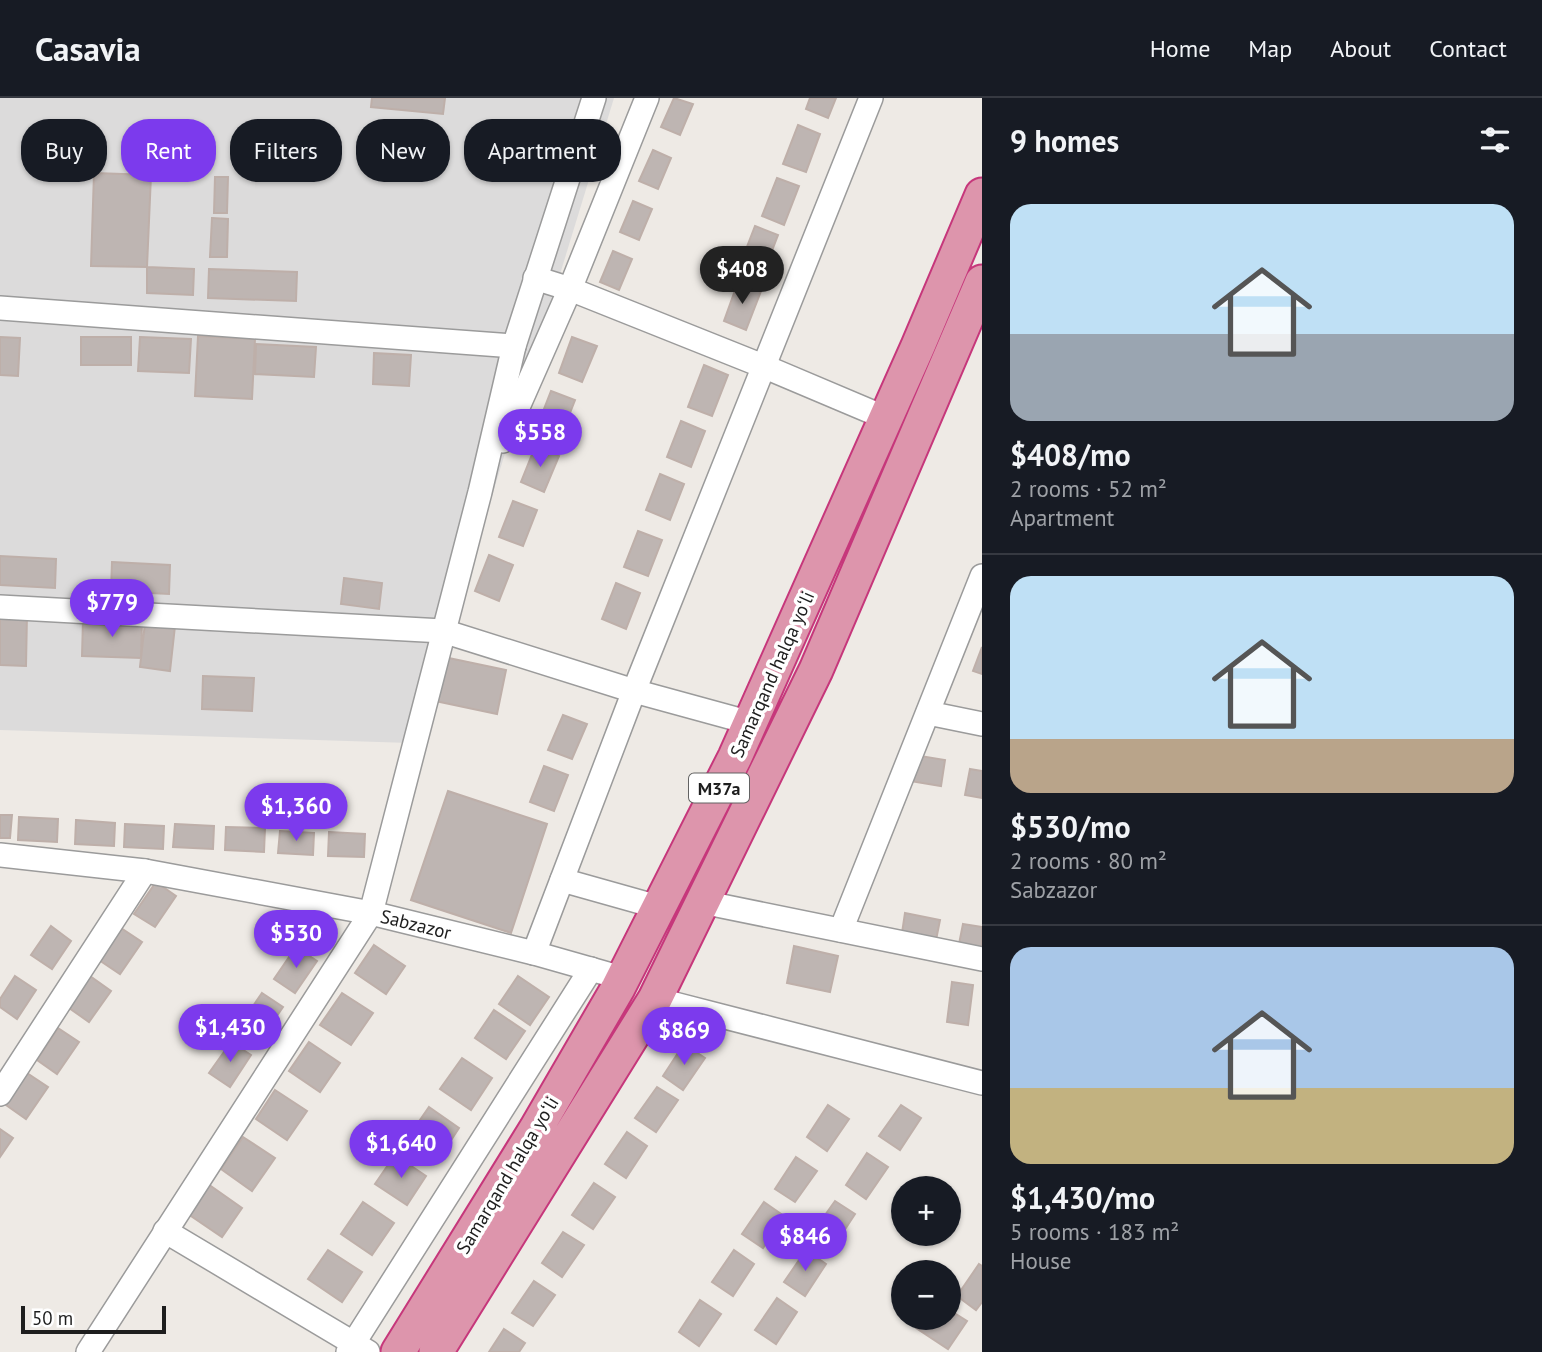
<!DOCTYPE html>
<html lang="en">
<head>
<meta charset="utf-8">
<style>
  :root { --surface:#171b24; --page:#242831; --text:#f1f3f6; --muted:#9ea1a6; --line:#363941; --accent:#7c3aed }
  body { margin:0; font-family:"PT Sans",sans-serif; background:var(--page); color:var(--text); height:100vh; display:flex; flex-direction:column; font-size:26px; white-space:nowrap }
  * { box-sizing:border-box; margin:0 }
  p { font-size:23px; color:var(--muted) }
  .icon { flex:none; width:38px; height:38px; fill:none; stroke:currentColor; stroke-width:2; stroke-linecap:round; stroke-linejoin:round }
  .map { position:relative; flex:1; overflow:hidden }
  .drawer { display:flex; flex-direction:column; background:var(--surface); width:560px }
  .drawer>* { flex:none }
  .banner { position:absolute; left:21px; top:21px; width:665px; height:63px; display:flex; gap:14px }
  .controls { position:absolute; left:891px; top:1078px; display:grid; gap:14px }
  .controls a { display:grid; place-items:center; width:70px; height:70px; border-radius:50%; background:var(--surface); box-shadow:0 2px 5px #0004; font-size:35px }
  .scale { position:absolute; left:21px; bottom:18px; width:145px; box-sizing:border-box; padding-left:7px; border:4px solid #1e1e1e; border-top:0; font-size:19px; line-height:24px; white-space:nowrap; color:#1e1e1e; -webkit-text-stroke:5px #fff; paint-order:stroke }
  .price { position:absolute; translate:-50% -60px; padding:0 16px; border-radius:24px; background:var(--accent); color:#fff; font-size:23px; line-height:46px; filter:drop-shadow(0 2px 4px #0008) }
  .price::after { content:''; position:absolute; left:50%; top:42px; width:21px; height:16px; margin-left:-10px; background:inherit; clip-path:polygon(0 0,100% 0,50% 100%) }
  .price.selected { background:#222; color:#fff }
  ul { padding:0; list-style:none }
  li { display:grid; align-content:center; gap:14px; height:371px; padding:0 28px }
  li+li { border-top:2px solid var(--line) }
  li span { display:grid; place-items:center; height:217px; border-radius:21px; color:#555 }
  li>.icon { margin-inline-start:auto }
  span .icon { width:126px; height:126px; fill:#fffc; stroke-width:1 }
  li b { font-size:30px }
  h2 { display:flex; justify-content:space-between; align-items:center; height:84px; padding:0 28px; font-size:30px }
  .tag { padding:0 24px; border-radius:28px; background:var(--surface); box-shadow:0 2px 5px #0004; font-size:24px; line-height:63px }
  .tag.selected { background:var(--accent); color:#fff }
  header { display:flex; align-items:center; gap:42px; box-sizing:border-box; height:98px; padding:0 35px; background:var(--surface); border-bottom:2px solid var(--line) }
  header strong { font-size:33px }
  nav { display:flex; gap:38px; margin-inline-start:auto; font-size:24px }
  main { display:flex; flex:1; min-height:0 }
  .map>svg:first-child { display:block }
  .residential { fill:#dcdbdb }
  .building { fill:#beb5b2; stroke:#beafa9; stroke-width:2 }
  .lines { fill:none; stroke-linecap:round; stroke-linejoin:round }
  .minor-casing { stroke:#9b9b9b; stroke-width:26 }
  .highway-casing { stroke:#c6377b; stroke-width:37 }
  .minor { stroke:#fff; stroke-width:23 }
  .highway { stroke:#dd95ac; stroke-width:33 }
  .labels { text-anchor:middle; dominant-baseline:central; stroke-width:7; stroke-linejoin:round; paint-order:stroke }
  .shield { fill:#fff; stroke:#626262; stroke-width:2 }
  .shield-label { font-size:18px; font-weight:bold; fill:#1e1e1e }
  .street-label { font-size:19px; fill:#1e1e1e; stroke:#fff }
</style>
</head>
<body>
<header>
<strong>Casavia</strong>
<nav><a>Home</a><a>Map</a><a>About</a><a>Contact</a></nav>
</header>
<main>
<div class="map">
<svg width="982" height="1254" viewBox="0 0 982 1254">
  <rect width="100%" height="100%" fill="#eeeae5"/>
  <path class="residential" d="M 0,0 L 614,0 L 449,538 L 410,645 L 0,632 Z"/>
  <path class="building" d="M 372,0 L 445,0 L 443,16 L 371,9 Z
    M 674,0 L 693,6 L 680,37 L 661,29 Z
    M 810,0 L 836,0 L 828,20 L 806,11 Z
    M 798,27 L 820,36 L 806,74 L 783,66 Z
    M 653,52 L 671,60 L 658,91 L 639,83 Z
    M 94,75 L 151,77 L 147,169 L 91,168 Z
    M 215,79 L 228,79 L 227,115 L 214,115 Z
    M 777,80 L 799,88 L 784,127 L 762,118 Z
    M 633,103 L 652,111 L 639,142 L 620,134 Z
    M 212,120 L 228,121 L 227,159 L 210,159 Z
    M 755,128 L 778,137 L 763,176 L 740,167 Z
    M 613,153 L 632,161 L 619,192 L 600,184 Z
    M 147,169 L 194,171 L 193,197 L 147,195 Z
    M 209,171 L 297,174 L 296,203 L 208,200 Z
    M 738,184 L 761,193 L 746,232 L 724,223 Z
    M 198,238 L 255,241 L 252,301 L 195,298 Z
    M 0,239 L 20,240 L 18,278 L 0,277 Z
    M 81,239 L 131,239 L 131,267 L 81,267 Z
    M 140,239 L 191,241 L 189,275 L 138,273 Z
    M 572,239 L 597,248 L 582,284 L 559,275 Z
    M 256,246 L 316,249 L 314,279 L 255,276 Z
    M 374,255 L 411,257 L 409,288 L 373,286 Z
    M 704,267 L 728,277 L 712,318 L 688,309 Z
    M 551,293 L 575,302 L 561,338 L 537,329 Z
    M 681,323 L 705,333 L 691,369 L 667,359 Z
    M 535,349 L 559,358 L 544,394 L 521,384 Z
    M 660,376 L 684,386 L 670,422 L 646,412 Z
    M 513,403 L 537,412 L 523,448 L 499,439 Z
    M 638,433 L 662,442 L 648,478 L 624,469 Z
    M 489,457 L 513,467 L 499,503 L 475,493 Z
    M 0,458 L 56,461 L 55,490 L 0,487 Z
    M 112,464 L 170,467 L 169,496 L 111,493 Z
    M 344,480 L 382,485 L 379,511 L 341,506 Z
    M 616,485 L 640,495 L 626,531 L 602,521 Z
    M 0,515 L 27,516 L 26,568 L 0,567 Z
    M 83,522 L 142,524 L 141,560 L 82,558 Z
    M 145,525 L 175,528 L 170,573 L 140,569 Z
    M 982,549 L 982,576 L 973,573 Z
    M 444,559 L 506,572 L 497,616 L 435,603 Z
    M 203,578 L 254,580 L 252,613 L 202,611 Z
    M 563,617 L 587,626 L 572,661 L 548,652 Z
    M 914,657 L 945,662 L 941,688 L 910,683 Z
    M 544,668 L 568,677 L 554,713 L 530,704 Z
    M 970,671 L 982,673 L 982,700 L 965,697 Z
    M 448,693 L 547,726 L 511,835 L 411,802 Z
    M 0,717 L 12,717 L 10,740 L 0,740 Z
    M 19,719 L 58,721 L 57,744 L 18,742 Z
    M 76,722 L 115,725 L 114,748 L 75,746 Z
    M 125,726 L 164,728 L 163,751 L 124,749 Z
    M 175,726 L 214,728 L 213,751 L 173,749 Z
    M 226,729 L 265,730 L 264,754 L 225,752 Z
    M 280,733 L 314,735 L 313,757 L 278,755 Z
    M 329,734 L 365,736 L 364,759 L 328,758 Z
    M 156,784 L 176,798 L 155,829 L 134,816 Z
    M 905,815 L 940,822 L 936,842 L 902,835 Z
    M 963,826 L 982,829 L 982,850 L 959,846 Z
    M 51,828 L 71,843 L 52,871 L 31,857 Z
    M 121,830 L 142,844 L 120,876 L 99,862 Z
    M 374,847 L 405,868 L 386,896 L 355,875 Z
    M 794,848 L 838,858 L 830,894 L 787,885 Z
    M 296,849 L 317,863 L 295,895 L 274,881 Z
    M 15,878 L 36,892 L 17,921 L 0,909 L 0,901 Z
    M 90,878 L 111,893 L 89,924 L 69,910 Z
    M 518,878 L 549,899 L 530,927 L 499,906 Z
    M 952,884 L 973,887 L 968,927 L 947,924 Z
    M 262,895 L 283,909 L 261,941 L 240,927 Z
    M 342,895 L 373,915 L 351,947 L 320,927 Z
    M 494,912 L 525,933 L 506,961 L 475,940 Z
    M 58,930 L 79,944 L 57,976 L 37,962 Z
    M 231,944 L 251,957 L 230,989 L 209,975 Z
    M 309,944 L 340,965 L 320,994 L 289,973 Z
    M 684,946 L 705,960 L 683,992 L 663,978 Z
    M 462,960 L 492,980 L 471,1012 L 440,991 Z
    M 27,975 L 48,989 L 26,1021 L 6,1007 Z
    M 657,989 L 678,1002 L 656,1034 L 635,1020 Z
    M 275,992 L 307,1013 L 287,1042 L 256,1021 Z
    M 828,1007 L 849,1021 L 827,1053 L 807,1039 Z
    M 901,1007 L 921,1020 L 900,1052 L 879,1038 Z
    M 429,1009 L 459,1030 L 440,1059 L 409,1038 Z
    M 0,1031 L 13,1040 L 0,1059 Z
    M 627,1034 L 647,1048 L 626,1080 L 605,1066 Z
    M 243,1039 L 275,1060 L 252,1093 L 221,1071 Z
    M 867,1055 L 888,1069 L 866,1101 L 846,1087 Z
    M 395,1057 L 426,1078 L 407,1107 L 375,1086 Z
    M 796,1059 L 817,1073 L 795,1104 L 775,1091 Z
    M 594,1085 L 615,1099 L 593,1131 L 572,1117 Z
    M 208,1086 L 242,1110 L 222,1139 L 188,1116 Z
    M 835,1103 L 855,1116 L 834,1148 L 813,1134 Z
    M 363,1104 L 394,1125 L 372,1157 L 341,1136 Z
    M 764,1104 L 784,1118 L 763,1150 L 742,1136 Z
    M 563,1134 L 584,1147 L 562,1179 L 542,1165 Z
    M 328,1152 L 362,1174 L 342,1204 L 308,1181 Z
    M 734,1152 L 754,1166 L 733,1198 L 712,1184 Z
    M 806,1152 L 826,1166 L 805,1198 L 784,1184 Z
    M 979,1166 L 982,1168 L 982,1204 L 976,1212 L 957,1198 Z
    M 534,1183 L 555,1197 L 533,1228 L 512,1215 Z
    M 777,1200 L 797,1214 L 776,1246 L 755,1232 Z
    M 700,1202 L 721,1216 L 699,1248 L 679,1234 Z
    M 948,1211 L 967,1223 L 948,1251 L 916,1230 L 923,1220 L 948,1220 Z
    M 504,1231 L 525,1245 L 519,1254 L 489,1254 Z"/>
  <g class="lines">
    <g class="minor-casing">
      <g id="minor">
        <path d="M 535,180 L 570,191 L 763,268 L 886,320"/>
        <path d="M 0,210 L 514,248"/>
        <path d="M 503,343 L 570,191 L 647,0"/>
        <path d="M 0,509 L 443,533 L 634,593 L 751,625"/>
        <path d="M 928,615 L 982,626"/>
        <path id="s1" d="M 0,757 L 145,773 L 371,815 L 534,855 L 622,880"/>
        <path d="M 562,782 L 658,809"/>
        <path d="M 702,804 L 982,861"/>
        <path d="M 841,832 L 982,478"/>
        <path d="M 534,855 L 634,593 L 871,0"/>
        <path d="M 655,901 L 982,985"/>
        <path d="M 0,996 L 145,773"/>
        <path d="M 165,1133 L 368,1254"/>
        <path d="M 88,1254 L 371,815 L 480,394 L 514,248 L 594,0"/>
        <path d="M 348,1254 L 591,871"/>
      </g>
    </g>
    <g class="highway-casing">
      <path id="highway" d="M 398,1254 L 536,1031 L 618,890 L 735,659 L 918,248 L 982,97
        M 436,1254 L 655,901 L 816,572 L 982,184"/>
    </g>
    <use href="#minor" class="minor"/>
    <use href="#highway" class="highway"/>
  </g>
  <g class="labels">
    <rect class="shield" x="689" y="675.5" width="60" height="29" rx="5"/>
    <g class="shield-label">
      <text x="719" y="690">M37a</text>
    </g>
    <g class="street-label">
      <text transform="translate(772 576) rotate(-66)">Samarqand halqa yoʻli</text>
      <text stroke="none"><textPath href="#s1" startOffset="422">Sabzazor</textPath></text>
      <text transform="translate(507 1077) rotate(-59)">Samarqand halqa yoʻli</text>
    </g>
  </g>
</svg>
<div class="controls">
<a>+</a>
<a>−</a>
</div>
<div class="scale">50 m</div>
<b class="price selected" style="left:742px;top:208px">$408</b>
<b class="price" style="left:540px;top:371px">$558</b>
<b class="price" style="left:112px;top:541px">$779</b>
<b class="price" style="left:296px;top:745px">$1,360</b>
<b class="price" style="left:296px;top:872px">$530</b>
<b class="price" style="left:230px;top:966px">$1,430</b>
<b class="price" style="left:684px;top:969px">$869</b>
<b class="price" style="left:401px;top:1082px">$1,640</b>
<b class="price" style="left:805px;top:1175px">$846</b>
<div class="banner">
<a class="tag">Buy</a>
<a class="tag selected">Rent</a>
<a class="tag">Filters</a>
<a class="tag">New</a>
<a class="tag">Apartment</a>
</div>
</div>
<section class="drawer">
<h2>9 homes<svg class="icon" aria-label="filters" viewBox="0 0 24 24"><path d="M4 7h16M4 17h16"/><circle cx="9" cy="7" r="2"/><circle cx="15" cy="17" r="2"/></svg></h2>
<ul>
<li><span style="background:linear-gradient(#bfe0f5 60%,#9aa5b1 0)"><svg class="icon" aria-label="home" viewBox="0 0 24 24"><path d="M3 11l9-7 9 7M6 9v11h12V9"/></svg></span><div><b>$408/mo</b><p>2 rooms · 52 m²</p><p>Apartment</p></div></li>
<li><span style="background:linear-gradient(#bfe0f5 75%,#b9a48a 0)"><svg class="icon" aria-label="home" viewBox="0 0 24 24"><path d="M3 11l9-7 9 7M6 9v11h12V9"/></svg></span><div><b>$530/mo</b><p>2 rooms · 80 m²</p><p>Sabzazor</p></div></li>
<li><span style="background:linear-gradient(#a9c7e8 65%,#c2b280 0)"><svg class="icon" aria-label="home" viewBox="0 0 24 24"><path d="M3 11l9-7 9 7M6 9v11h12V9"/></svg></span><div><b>$1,430/mo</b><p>5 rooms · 183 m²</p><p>House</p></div></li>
</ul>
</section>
</main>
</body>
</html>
